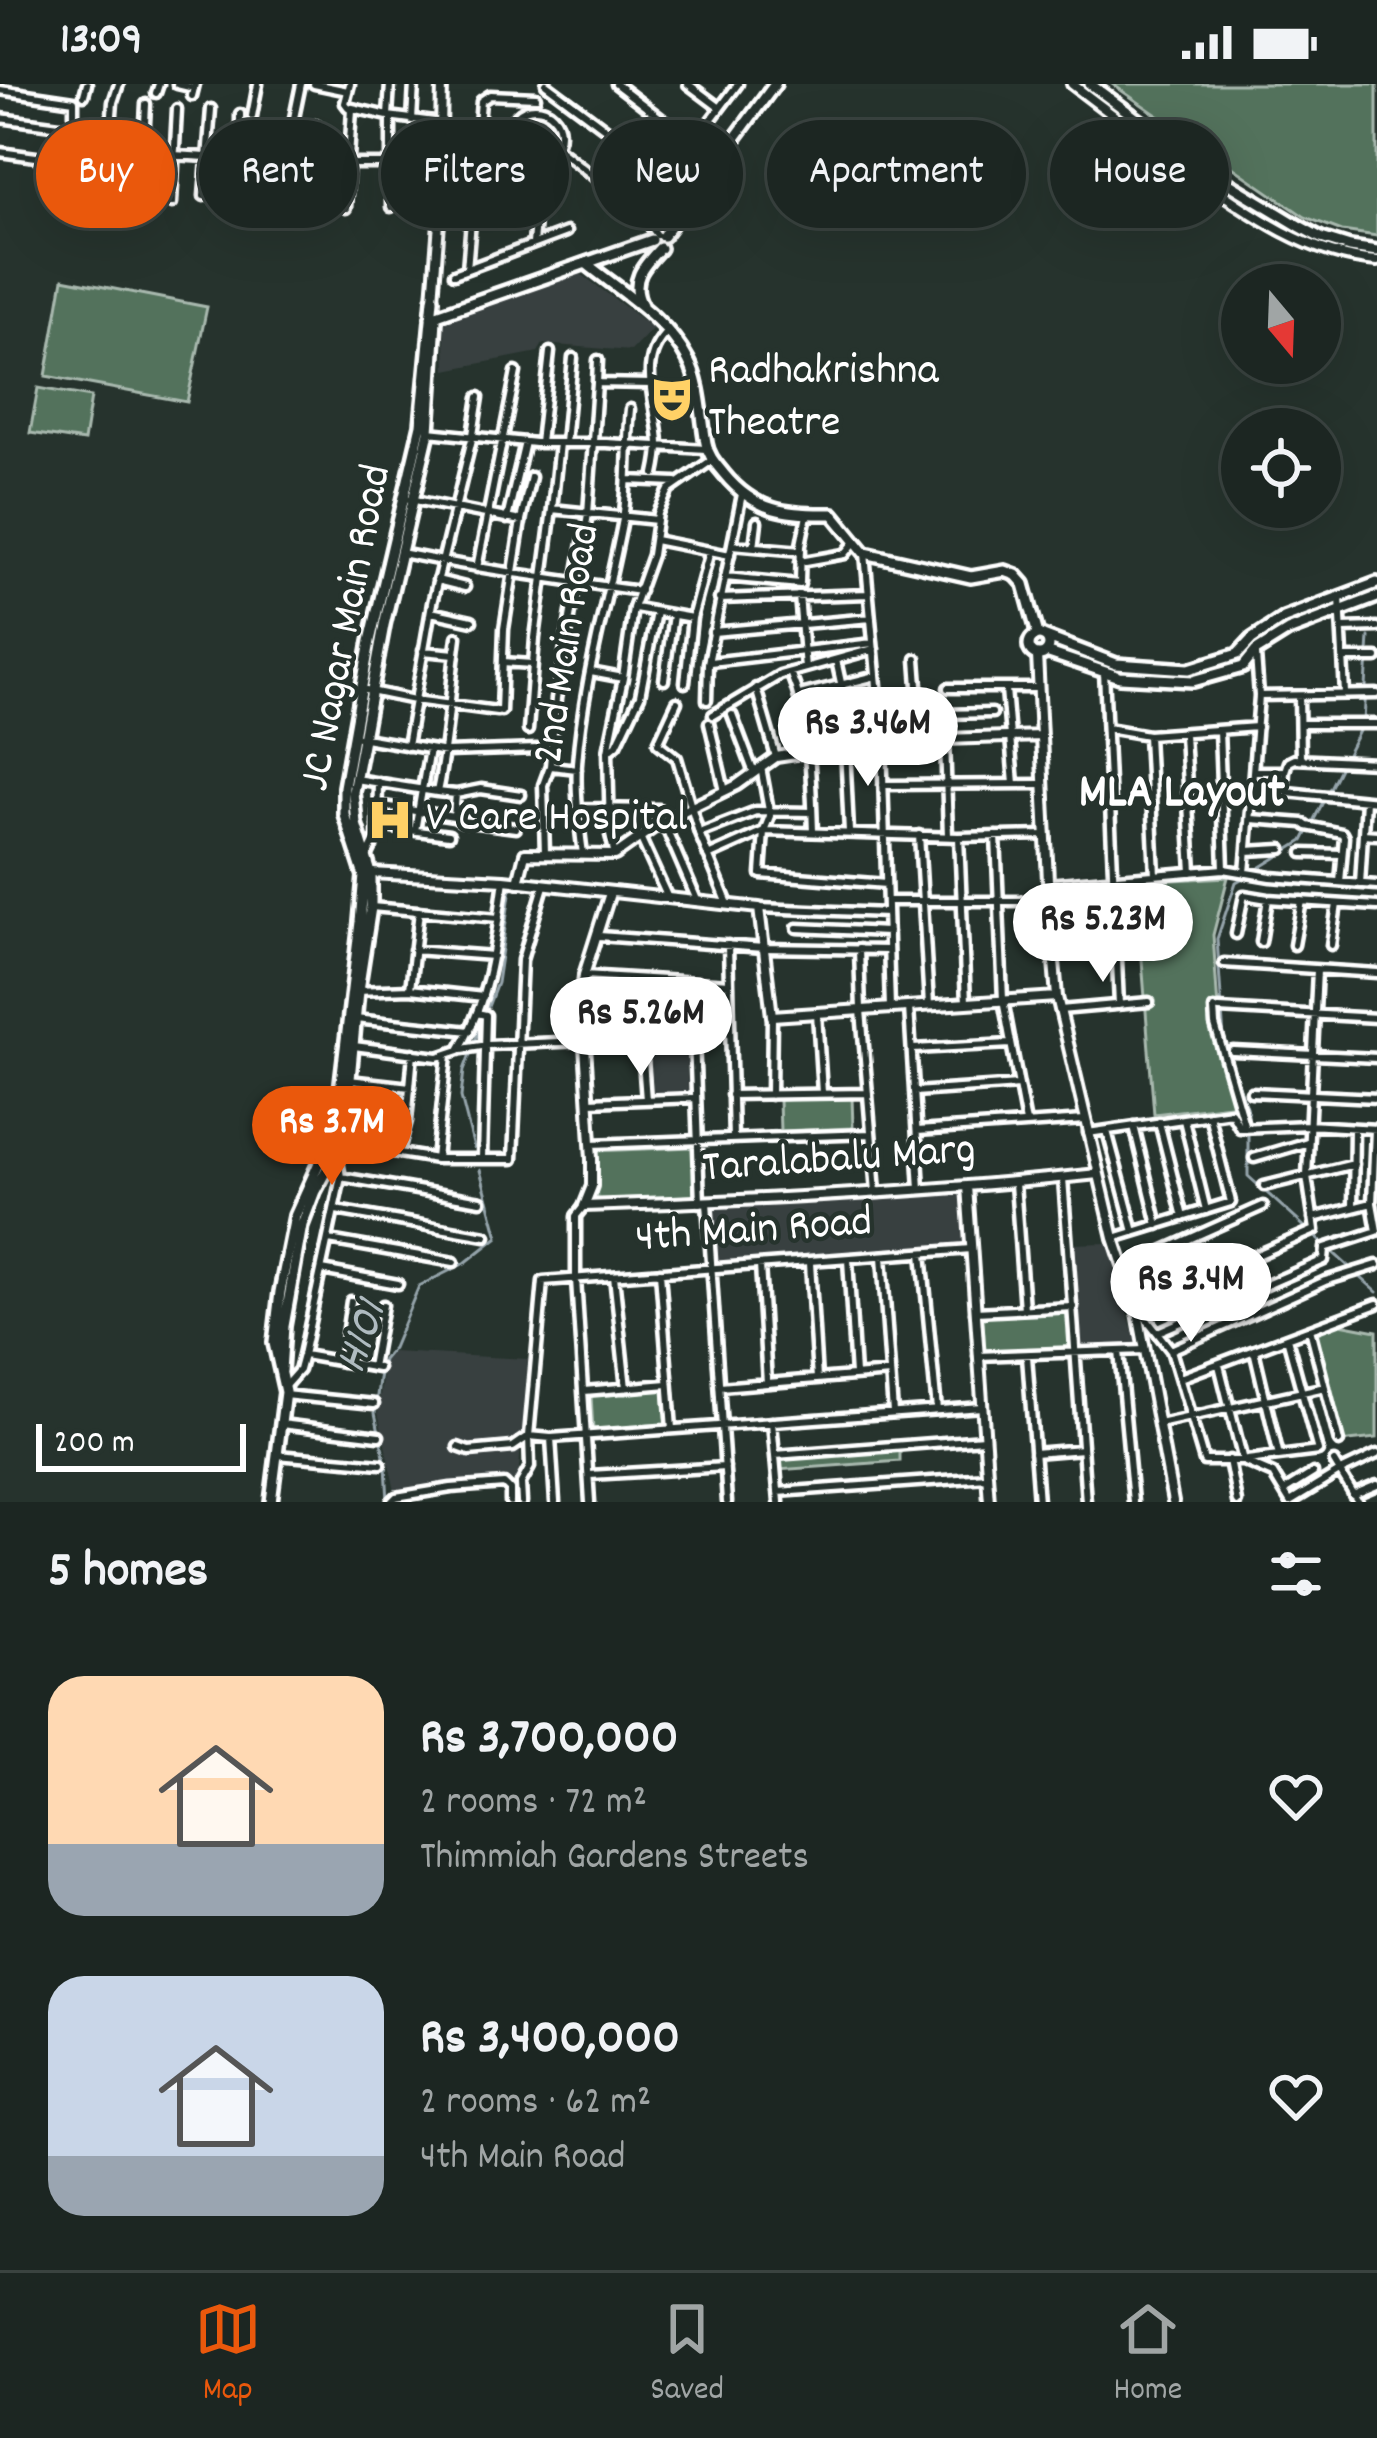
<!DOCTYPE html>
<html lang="en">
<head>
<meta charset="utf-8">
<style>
  :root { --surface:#1c2622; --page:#29322f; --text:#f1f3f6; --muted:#a0a5a5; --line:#3a4340; --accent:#ea580c }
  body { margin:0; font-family:Dekko,sans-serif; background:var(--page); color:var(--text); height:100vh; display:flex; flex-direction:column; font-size:45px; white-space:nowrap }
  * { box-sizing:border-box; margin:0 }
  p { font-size:39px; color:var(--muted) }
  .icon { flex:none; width:66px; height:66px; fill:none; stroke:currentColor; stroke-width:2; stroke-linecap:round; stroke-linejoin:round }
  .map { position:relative; height:1418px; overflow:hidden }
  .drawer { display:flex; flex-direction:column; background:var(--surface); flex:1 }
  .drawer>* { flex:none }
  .banner { position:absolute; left:36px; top:36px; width:1305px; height:108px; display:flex; gap:24px }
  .needle { width:78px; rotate:161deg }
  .controls { position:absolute; left:1221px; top:180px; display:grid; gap:24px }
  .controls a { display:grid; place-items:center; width:120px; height:120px; border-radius:50%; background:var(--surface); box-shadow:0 12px 48px #0002,0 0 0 3px var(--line); font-size:60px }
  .scale { position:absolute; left:36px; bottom:30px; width:210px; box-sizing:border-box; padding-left:12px; border:6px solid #fff; border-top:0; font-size:33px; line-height:42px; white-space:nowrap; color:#fff; -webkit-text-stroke:9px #26332d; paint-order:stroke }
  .price { position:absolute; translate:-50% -102px; padding:0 27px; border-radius:42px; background:#fff; color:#222; font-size:39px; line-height:78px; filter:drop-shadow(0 3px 6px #0008) }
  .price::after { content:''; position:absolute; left:50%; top:72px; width:36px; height:27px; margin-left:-18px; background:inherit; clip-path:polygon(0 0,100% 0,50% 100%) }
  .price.selected { background:var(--accent); color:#fff }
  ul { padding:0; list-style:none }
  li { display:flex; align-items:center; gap:36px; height:300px; padding:0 48px }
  li span { display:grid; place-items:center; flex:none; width:336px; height:240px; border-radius:36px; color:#555 }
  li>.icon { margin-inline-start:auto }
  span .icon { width:144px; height:144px; fill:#fffc; stroke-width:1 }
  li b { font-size:51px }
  h2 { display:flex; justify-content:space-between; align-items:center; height:144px; padding:0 48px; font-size:51px }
  .chip { padding:0 42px; border-radius:54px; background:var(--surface); box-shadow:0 12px 48px #0002,0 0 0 3px var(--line); font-size:42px; line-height:108px }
  .chip.selected { background:var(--accent); color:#fff }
  .status { display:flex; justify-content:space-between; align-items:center; height:84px; padding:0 60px; background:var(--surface); direction:ltr }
  .status svg { height:33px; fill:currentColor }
  .menu { display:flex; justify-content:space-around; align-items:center; height:168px; border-top:3px solid var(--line); background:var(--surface); font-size:33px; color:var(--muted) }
  .menu a { display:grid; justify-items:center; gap:6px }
  .menu .selected { color:var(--accent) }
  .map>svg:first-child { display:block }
  .built { fill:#384040 }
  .green { fill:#52725c; stroke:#a8b8ae; stroke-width:3 }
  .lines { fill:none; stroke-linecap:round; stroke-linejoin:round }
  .stream { stroke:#95a4ab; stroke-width:3 }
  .minor-casing { stroke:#fff; stroke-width:15 }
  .tertiary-casing { stroke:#fff; stroke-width:16 }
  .secondary-casing { stroke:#fff; stroke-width:18 }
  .primary-casing { stroke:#fff; stroke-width:18 }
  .minor { stroke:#26332d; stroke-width:6 }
  .tertiary { stroke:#26332d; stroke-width:8 }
  .secondary { stroke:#26332d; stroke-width:9 }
  .primary { stroke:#26332d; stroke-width:9 }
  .labels { text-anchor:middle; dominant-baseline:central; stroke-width:9; stroke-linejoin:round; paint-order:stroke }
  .poi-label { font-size:45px; fill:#fff; stroke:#26332d; text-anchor:start }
  .street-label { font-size:45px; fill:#fff; stroke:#26332d }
  .neighbourhood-label { font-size:48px; font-weight:bold; fill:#fff; stroke:#26332d }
  .water-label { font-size:48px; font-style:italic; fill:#afbbc0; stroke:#26332d }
</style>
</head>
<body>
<div class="status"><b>13:09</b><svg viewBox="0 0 49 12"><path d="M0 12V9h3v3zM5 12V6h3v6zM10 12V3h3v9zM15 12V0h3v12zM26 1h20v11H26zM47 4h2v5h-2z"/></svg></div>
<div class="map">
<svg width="1377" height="1418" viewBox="0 0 1377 1418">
  <rect width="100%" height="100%" fill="#26332d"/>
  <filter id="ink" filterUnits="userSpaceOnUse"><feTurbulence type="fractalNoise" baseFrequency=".00833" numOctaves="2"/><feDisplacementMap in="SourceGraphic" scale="24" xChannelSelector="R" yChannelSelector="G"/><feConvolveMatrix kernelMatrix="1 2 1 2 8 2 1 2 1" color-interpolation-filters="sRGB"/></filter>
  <g filter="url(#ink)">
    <path class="built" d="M 580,189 L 653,244 L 631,267 L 543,260 L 538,268 L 446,286 L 444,235 Z
      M 644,902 L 686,906 L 688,1008 L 652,1008 Z
      M 960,1110 L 963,1160 L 715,1177 L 712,1122 Z
      M 1108,1159 L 1137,1262 L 1077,1264 L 1071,1160 Z
      M 392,1268 L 528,1275 L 518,1396 L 395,1407 L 378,1328 L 384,1277 Z"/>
    <path class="green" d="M 1112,0 L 1377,0 L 1377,152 L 1342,147 L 1305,133 Z
      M 63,195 L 207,223 L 187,318 L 46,292 Z
      M 38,304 L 91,313 L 84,357 L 30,349 Z
      M 1228,793 L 1213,851 L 1220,955 L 1238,1020 L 1154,1030 L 1136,798 Z
      M 852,1013 L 853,1044 L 780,1047 L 779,1016 Z
      M 693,1063 L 695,1113 L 597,1117 L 595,1067 Z
      M 1070,1227 L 1072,1264 L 984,1269 L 982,1232 Z
      M 1335,1239 L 1377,1247 L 1377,1354 L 1339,1358 L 1312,1247 Z
      M 663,1305 L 666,1341 L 593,1346 L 591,1310 Z
      M 900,1365 L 900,1377 L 778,1386 L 777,1374 Z"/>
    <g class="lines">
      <path class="stream" d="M 527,441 L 535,387
        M 1328,708 L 1364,637 L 1369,553
        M 1253,788 L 1303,757 L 1324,716
        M 1245,793 L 1236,798 L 1217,855 L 1224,955 L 1248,1029 L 1248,1092 L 1377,1208
        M 474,1064 L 461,1013 L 464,986 L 497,899 L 511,803
        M 388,1418 L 386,1381 L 375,1329 L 379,1295 L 383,1276 L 393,1264 L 419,1202 L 465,1179 L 498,1153 L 480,1086"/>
      <g class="minor-casing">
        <path id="minor" d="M 177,0 L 194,4
          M 314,0 L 348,7
          M 350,0 L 345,19 L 348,23 L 388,32 L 442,39
          M 546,0 L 669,92
          M 616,0 L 693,59
          M 688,0 L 720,24
          M 0,6 L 74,17 L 74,65
          M 156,9 L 159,0
          M 84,11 L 87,0
          M 192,12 L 195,0
          M510 49a25 25 0 1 1 50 0a25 25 0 1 1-50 0Z
          M 252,32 L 258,0
          M 388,32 L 390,0
          M 0,34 L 74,44
          M 294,34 L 301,0
          M 412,36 L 414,0
          M 556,63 L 641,129 L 657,151
          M 0,68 L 72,78 L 74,65 L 321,80 L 440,80
          M 474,70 L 512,64
          M 69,103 L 72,78
          M 106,105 L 113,18 L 119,0
          M 237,111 L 240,77 L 240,30
          M 204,112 L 211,25
          M 141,114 L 146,20
          M 278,117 L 282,78
          M 172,119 L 177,25
          M 312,120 L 316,41
          M 391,123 L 391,33
          M 346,124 L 352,25
          M 641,129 L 738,0
          M 533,160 L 540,74
          M 467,185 L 481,17 L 490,11 L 536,13
          M 454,190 L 566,148
          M 597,299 L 598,276
          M 429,348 L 535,359 L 606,359 L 706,365
          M 540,359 L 550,268
          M 559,359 L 552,425 L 657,436
          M 565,359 L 573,274
          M 655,390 C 657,381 659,370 659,360 C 658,321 634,278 668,247
          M 628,396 L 676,398
          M 405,414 L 521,437 L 504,545 L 501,627
          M 507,435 L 525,358
          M 521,436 L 531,393
          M 655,456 L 730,471
          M 733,461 L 801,467
          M 754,463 L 757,438
          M 401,469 C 480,485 560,496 640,507
          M 865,469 L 882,657 L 890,924
          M 800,478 L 845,470 L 855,458
          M 477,484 L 516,288
          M 725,493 L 800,500
          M 437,496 L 465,503
          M 800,498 L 801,461 L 807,431
          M 799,511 L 805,584
          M 1340,513 L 1345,610
          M 719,515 L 869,510
          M 635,524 L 692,534 L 710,467
          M 431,528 L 472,537
          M 1343,544 L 1377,543
          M 713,548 L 871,534
          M 423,567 L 455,570
          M 1256,571 L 1259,612 L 1377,610
          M 1345,574 L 1377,574
          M 916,575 L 922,656
          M 836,576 L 849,635
          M 503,578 L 532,580
          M 710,578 L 873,559
          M 1104,587 L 1119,921
          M 591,588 L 623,594
          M 790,588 C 811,638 811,694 813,748
          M 664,596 L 673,531
          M 685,599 L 692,534
          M 756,604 L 776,673
          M 948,604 L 1038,604
          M 361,605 L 414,616 L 497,627
          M 1006,605 L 1014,700
          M 800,611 L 876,592
          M 1299,612 L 1300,675
          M 707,616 L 708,579 L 742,410
          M 677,618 L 658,659 L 677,674 L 699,749
          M 713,631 L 780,591 L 874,565
          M 732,631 L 754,689
          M 709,639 L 725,707
          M 1300,640 L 1377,640
          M 1107,644 L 1148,651 L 1257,643
          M 528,646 L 535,554 L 552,425
          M 1219,646 L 1224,785
          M 1184,650 L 1192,788
          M 1148,651 L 1155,791
          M 353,652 L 446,668 L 537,665
          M 941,655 L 940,634 L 942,630 L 992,629
          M 945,655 L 948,752
          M 407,662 L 432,519 L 473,351 L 479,313
          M 845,663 L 849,748
          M 611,665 L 617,660 L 640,612 L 656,528
          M 551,682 L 577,685
          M 761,683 L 770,732 L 764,747 L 761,790 L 886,800
          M 1255,687 L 1285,687 L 1284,704 L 1287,708 L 1377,717
          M 1285,687 L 1288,678 L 1294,675 L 1377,679
          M 355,695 L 437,708 L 456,710 L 481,705 L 521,711
          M 883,701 L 1043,700
          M 437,708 C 448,657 450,605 457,553
          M 377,721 L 454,733 L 461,737 L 516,744
          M 579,724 L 659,725
          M 454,733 L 456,710
          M 1251,735 L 1303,739 L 1307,742 L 1342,749 L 1344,753 L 1340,798
          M 663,737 L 697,816
          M 377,742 L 449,751
          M 415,747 L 429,665
          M 1363,750 L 1377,751
          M 919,751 L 929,921
          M 996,752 L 1003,916 L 1026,1039
          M 640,753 L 667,812
          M 959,753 L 966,919
          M 1247,767 L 1282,765
          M 1303,769 L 1342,770
          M 545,770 L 543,701 L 550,682 L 556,615 L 588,430 L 597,299 L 651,300
          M 583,770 C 579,741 575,708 577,679 C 583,596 608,516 623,435 C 629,398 626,362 630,325
          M 615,771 L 610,751 L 608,667 L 623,594 L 633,524 L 652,471 L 658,429 L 669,406 L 712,376
          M 708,772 L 764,747 L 959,753 L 1046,751
          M 366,775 L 377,752 L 378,698
          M 1245,789 L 1259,612
          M 1048,800 L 1224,785 L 1271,793 L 1377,801
          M 1360,800 L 1365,716
          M 887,817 L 1049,817
          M 728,820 L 699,749 L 756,727 L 812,728
          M 371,823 L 499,834
          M 759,824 L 887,829
          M 797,844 L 888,848
          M 1236,850 L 1244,811 L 1268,815 L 1377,822
          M 599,852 L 764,864 L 888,866
          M 1261,858 L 1268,815
          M 728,861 L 733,1055
          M 1294,861 L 1302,817
          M 1331,861 L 1337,820
          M 859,865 L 861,926 L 876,1108
          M 414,866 L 493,872
          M 1224,879 L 1377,889
          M 584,891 L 729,900
          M 637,895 L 646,1016
          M 692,898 L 700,1119
          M 410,905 L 419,827
          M 355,907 L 410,905 L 483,913
          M 909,923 L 920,1105
          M 1214,925 L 1215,941 L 1245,1044
          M 1219,925 L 1377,934
          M 1060,926 L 1149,918
          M 477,929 L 486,931 L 482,1074
          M 817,929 L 822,1009
          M 355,935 L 470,947
          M 354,962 L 438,973 L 459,966 C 491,912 495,857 504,796
          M 462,965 L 488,961 L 583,957
          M 913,965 L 1011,960
          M 1233,967 L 1377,974
          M 349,996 L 410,1003
          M 914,1008 L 1019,1001
          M 1251,1008 L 1377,1014
          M 731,1011 L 868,1009
          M 771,1011 L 772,932
          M 589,1018 L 696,1014
          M 347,1028 L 407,1037
          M 1184,1036 L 1206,1126
          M 1159,1038 L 1183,1133
          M 1134,1042 L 1158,1141
          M 917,1047 L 1085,1036
          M 1107,1047 L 1134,1148
          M 1088,1049 L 1231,1028 L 1240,1044 L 1308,1041 L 1377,1045
          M 338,1059 L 436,1075 L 513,1075 L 522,876 L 544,802
          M 591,1060 L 871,1050
          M 399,1067 L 407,1037 L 413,969
          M 1254,1074 L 1308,1058
          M 436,1075 L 447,971
          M 341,1093 L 481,1117
          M 1063,1094 L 1086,1418
          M 1015,1099 L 1024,1225
          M 1264,1102 L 1354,1080
          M 707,1118 L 727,1418
          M 584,1122 L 576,1132 L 576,1195 L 590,1418
          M 1353,1124 L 1354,1044
          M 336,1126 L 486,1152
          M 1313,1134 L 1372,1119
          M 1114,1154 L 1231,1118 L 1209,1031
          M 329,1156 L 454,1178
          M 922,1169 L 937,1326
          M 882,1172 L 893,1329
          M 848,1175 L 855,1291
          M 810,1179 L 817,1295
          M 760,1181 L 767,1299
          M 1124,1184 L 1263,1122
          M 322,1186 L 398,1200
          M 660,1188 L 672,1345
          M 614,1192 L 626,1304
          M 975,1228 L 1073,1223
          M 1310,1245 L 1339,1358
          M 1158,1248 L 1324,1176 L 1325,1164 L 1377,1147 L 1372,1119 L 1375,1045
          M 1171,1266 L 1325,1197 L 1377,1181
          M 1254,1266 L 1279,1372
          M 1119,1267 L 1133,1418
          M 304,1271 L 378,1284
          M 978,1272 L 1145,1266
          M 1027,1272 L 1038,1418
          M 342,1278 L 351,1217
          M 1219,1281 L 1243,1377
          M 372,1283 L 383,1221
          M 1180,1294 L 1377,1220
          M 284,1303 L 299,1286 L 303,1271 L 341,1093 L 337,1071
          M 720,1303 L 890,1289
          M 584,1307 L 668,1300
          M 284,1311 L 374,1320
          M 772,1338 L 779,1418
          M 281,1340 L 379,1352
          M 1159,1340 L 1325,1303
          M 551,1354 L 555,1418
          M 458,1363 L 469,1367 L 513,1363 L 529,1352 L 551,1354 L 982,1323
          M 1034,1369 L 1082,1365
          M 277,1371 L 381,1380
          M 775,1371 L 984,1355
          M 1229,1376 L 1237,1418
          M 1247,1376 L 1318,1367 L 1287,1254
          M 1334,1378 L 1358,1418
          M 590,1391 L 725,1383
          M 1284,1407 L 1313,1389
          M 778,1408 L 987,1393
          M 1353,1411 L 1377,1401
          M 391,1418 L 396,1413 L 451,1404 L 504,1400 L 510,1406 L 510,1418
          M 522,1418 L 521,1399 L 530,1383 L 529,1352 L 543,1197 L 971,1165
          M 1290,1418 L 1273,1390 L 1243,1377 L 1204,1377 L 1171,1266 L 1137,1223 L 1315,1146 L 1307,1092 L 1317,886
          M 1290,1418 L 1341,1387 L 1377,1370"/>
      </g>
      <g class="tertiary-casing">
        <path id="tertiary" d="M 1072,0 C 1112,31 1152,60 1193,89 C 1248,128 1308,172 1377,177
          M 433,215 L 439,139 L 442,0
          M 1037,571 L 1049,817 L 1057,913 L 1114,1154 L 1137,1223 L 1173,1418
          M 371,789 L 504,796 L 759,824 L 772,932 L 1057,913
          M 518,798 L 525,770 L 615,771 L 663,737 L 737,701 L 776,673 L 882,657 L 1041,652
          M 610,809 L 584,891 L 582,912 L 592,1075 L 592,1102 L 584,1122 C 755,1117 928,1108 1098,1090
          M 967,1102 L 989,1418"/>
      </g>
      <g class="secondary-casing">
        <path id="secondary" d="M 663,152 L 775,0
          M 587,180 C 623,209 666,234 688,276 C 701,300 701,333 706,359 C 708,372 716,380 724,390 C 755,428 788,431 833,430 L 865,469 L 971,493 L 1005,487 L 1016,491 L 1024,500 L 1037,547 L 1035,552
          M 642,221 C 629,197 643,182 660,164
          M 431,233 L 652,156
          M1029 561a10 10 0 1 1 20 0a10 10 0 1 1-20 0Z
          M 1043,552 L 1116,580 L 1189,585 L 1238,570 L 1252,555 L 1284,534 L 1377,499
          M 1046,568 L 1120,593 L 1193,597 L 1243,583 L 1256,567 L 1288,547 L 1377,513
          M 281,1287 L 284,1242 L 302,1141 L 315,1107 L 336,1068 L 347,1028 L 358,907 L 371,823 L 371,789 L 356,740 L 353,708 L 384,541 L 429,348 L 436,235
          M 271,1418 L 285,1308 L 274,1259 L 280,1208 L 295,1132 L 336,1041 L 360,838 L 364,792 L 344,730 L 344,703 L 370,557 L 421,341 L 433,215"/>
      </g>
      <g class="primary-casing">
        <path id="primary" d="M 1090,0 L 1208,87 L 1299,142 L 1321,154 L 1350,163 L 1377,167"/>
      </g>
      <use href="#minor" class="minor"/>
      <use href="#tertiary" class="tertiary"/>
      <use href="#secondary" class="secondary"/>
      <use href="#primary" class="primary"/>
    </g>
  </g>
  <defs>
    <g id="theatre-bare" transform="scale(3.6)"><path d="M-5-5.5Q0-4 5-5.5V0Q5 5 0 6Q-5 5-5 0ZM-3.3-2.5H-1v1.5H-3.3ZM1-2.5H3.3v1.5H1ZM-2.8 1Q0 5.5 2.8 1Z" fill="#ffd166" stroke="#26332d" stroke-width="2.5" paint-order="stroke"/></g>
    <g id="hospital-bare" transform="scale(3.6)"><path d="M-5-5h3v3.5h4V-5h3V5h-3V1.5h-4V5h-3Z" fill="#ffd166" stroke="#26332d" stroke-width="2.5" paint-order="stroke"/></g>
  </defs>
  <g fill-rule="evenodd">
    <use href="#theatre-bare" x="672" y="315"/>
    <use href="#hospital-bare" x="390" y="736"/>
  </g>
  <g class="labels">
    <g class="poi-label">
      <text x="708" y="289">Radhakrishna<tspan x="708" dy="52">Theatre</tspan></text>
      <text x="426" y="736">V Care Hospital</text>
    </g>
    <g class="street-label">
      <text transform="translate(348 544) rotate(-79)">JC Nagar Main Road</text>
      <text transform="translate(569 560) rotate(-81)">2nd Main Road</text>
      <text transform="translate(839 1077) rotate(-4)">Taralabalu Marg</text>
      <text transform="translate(754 1148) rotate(-4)">4th Main Road</text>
    </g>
    <g class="neighbourhood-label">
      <text x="1182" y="711">MLA Layout</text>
    </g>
    <g class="water-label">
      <text transform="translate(364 1254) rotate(-71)">H101</text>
    </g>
  </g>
</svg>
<div class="controls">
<a><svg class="needle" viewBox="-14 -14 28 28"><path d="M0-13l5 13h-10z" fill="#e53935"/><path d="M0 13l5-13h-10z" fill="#a0a5a5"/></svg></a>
<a><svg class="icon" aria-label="locate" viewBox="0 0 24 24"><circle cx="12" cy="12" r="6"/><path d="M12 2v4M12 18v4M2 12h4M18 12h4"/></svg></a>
</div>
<div class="scale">200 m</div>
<b class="price" style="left:868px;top:705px">Rs 3.46M</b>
<b class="price" style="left:1103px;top:901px">Rs 5.23M</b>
<b class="price" style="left:641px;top:995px">Rs 5.26M</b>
<b class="price selected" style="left:332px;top:1104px">Rs 3.7M</b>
<b class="price" style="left:1191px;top:1261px">Rs 3.4M</b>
<div class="banner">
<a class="chip selected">Buy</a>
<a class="chip">Rent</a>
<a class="chip">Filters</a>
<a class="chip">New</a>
<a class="chip">Apartment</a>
<a class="chip">House</a>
</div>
</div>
<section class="drawer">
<h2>5 homes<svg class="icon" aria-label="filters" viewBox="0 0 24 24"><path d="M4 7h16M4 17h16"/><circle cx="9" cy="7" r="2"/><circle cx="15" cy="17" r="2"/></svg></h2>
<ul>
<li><span style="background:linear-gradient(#ffd9b3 70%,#9aa5b1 0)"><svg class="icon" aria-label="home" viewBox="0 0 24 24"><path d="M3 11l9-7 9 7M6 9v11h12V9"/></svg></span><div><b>Rs 3,700,000</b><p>2 rooms · 72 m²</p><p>Thimmiah Gardens Streets</p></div><svg class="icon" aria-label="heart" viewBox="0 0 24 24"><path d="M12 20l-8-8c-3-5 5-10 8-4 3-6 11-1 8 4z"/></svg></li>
<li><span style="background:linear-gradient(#c9d6e8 75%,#9aa5b1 0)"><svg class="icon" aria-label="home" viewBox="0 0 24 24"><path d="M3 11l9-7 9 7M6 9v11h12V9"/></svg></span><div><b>Rs 3,400,000</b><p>2 rooms · 62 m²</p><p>4th Main Road</p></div><svg class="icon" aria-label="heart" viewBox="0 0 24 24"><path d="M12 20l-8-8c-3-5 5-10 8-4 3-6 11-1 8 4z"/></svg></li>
</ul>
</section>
<nav class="menu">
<a class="selected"><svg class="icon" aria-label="map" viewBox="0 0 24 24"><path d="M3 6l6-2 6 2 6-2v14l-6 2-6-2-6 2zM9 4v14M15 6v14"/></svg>Map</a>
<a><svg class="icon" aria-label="saved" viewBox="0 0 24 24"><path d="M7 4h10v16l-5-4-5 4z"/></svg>Saved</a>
<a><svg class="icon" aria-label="home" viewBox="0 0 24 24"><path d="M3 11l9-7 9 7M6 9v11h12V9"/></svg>Home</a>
</nav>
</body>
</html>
